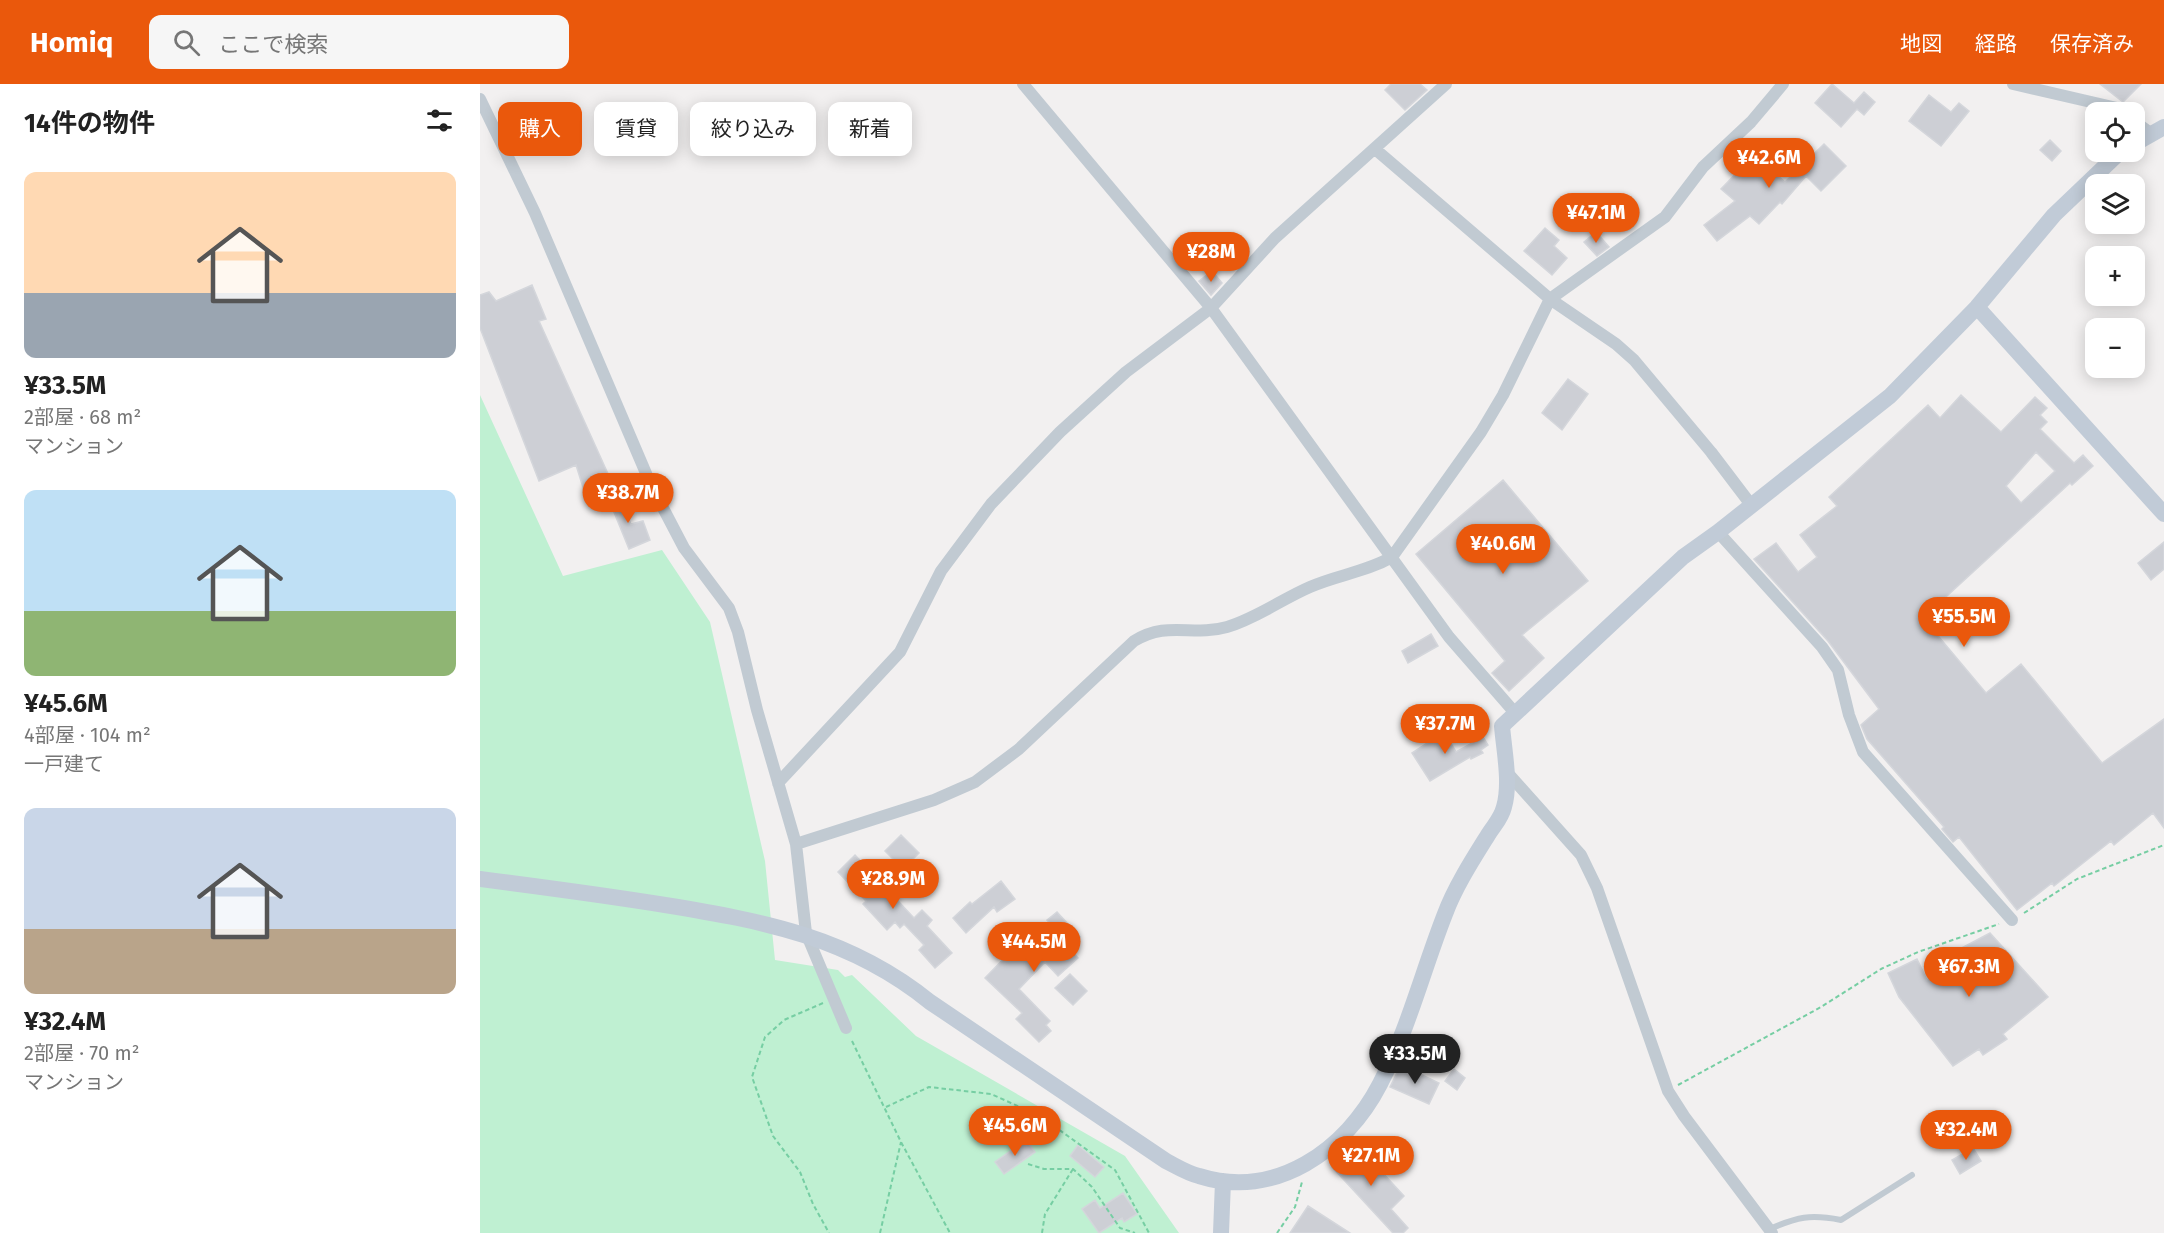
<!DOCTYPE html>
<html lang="ja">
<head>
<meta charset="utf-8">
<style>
  :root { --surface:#fff; --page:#f6f6f6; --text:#222; --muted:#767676; --accent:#ea580c }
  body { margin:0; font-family:"Fira Sans","Noto Sans JP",sans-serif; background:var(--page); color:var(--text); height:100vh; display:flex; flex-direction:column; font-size:22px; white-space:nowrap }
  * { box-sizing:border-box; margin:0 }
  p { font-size:20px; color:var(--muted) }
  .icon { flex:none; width:33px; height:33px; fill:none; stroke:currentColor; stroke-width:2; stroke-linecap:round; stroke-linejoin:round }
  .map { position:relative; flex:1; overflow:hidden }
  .details { display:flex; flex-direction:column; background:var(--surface); width:480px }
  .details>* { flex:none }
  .guide { position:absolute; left:18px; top:18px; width:570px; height:54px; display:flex; gap:12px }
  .controls { position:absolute; left:1605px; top:18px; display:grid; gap:12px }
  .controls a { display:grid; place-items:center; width:60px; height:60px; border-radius:12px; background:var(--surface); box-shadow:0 3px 15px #0003; font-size:30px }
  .price { position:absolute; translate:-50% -51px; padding:0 14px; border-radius:21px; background:var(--accent); color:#fff; font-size:20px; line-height:39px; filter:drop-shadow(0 2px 3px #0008) }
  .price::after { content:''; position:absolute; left:50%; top:36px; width:18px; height:14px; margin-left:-9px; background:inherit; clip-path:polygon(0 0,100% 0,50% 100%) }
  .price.current { background:#222; color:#fff }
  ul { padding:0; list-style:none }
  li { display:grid; align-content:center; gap:12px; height:318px; padding:0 24px }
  li span { display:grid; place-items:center; height:186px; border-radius:12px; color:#555 }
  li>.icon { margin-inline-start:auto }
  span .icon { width:108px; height:108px; fill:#fffc; stroke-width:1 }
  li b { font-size:26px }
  h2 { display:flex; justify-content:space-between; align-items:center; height:72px; padding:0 24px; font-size:26px }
  .pill { padding:0 21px; border-radius:12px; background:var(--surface); box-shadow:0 3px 15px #0003; font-size:21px; line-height:54px }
  .pill.current { background:var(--accent); color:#fff }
  header { display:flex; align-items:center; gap:36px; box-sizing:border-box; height:84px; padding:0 30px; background:var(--accent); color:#fff }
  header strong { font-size:28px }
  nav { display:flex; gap:33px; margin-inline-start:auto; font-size:21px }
  .search { width:420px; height:54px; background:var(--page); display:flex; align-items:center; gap:15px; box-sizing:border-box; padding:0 21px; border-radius:12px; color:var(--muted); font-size:22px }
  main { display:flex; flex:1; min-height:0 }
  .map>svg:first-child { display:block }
  .green { fill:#bff0d2 }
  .building { fill:#cdcfd5; stroke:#d4d6db; stroke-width:1.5; fill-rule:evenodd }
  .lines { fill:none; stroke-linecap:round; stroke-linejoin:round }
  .path { stroke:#76cea3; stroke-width:2; stroke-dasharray:4.5 3; stroke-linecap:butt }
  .lane { stroke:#c1cad2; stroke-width:6 }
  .street { stroke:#c1cad2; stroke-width:12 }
  .secondary { stroke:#c1cbd7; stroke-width:16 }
</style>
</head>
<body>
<header>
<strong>Homiq</strong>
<div class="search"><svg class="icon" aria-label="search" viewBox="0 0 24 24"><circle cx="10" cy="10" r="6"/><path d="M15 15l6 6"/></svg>ここで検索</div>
<nav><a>地図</a><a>経路</a><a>保存済み</a></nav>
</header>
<main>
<section class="details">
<h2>14件の物件<svg class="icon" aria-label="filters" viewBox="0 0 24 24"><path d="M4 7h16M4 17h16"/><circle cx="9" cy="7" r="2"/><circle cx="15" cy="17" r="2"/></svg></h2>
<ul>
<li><span style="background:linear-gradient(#ffd9b3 65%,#9aa5b1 0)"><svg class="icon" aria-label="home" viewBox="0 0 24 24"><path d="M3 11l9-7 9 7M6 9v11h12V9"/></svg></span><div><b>¥33.5M</b><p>2部屋 · 68 m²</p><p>マンション</p></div></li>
<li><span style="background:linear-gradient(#bfe0f5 65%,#8fb573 0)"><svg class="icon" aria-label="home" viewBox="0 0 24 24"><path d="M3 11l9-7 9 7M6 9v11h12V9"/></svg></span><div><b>¥45.6M</b><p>4部屋 · 104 m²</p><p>一戸建て</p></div></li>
<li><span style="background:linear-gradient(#c9d6e8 65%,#b9a48a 0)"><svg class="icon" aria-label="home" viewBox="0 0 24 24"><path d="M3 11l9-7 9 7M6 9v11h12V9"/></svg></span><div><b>¥32.4M</b><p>2部屋 · 70 m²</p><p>マンション</p></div></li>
</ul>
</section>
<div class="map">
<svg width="1684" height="1149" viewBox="0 0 1684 1149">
  <rect width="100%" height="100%" fill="#f2f0f0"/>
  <path class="green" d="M 0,311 L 83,492 L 182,466 L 230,538 L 285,777 L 295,876 L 358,886 L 365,893 L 372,891 L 436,952 L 645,1072 L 699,1149 L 0,1149 Z"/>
  <path class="building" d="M 911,0 L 940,0 L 947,6 L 925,26 L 905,6 Z
    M 1352,0 L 1374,19 L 1384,8 L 1395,18 L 1384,31 L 1377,25 L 1361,43 L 1335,19 Z
    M 1620,0 L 1661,0 L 1643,18 Z
    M 1449,11 L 1471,28 L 1479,19 L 1489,27 L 1461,62 L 1429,37 Z
    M 1570,56 L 1581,67 L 1572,77 L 1560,66 Z
    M 1344,60 L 1366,82 L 1341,107 L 1326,92 L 1302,120 L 1300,118 L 1279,140 L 1270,132 L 1237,157 L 1224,141 L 1255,117 L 1241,105 L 1274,71 L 1305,98 Z
    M 1065,144 L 1079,156 L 1074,162 L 1087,174 L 1072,191 L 1044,167 Z
    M 1116,148 L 1129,163 L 1117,172 L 1104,158 Z
    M 732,187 L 742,199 L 731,211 L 719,197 Z
    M 52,201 L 66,235 L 59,237 L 134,403 L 106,413 L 96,381 L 59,397 L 0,244 L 0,211 L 9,208 L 16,217 Z
    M 1088,295 L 1108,310 L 1082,346 L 1062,329 Z
    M 1481,311 L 1521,348 L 1555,313 L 1567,324 L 1560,331 L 1567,338 L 1560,345 L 1594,379 L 1603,371 L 1613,382 L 1592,401 L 1590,399 L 1443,534 L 1506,609 L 1541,580 L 1622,679 L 1684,635 L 1684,744 L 1673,729 L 1634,761 L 1631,757 L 1574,802 L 1572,799 L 1537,826 L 1479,753 L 1473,758 L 1462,745 L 1464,743 L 1387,655 L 1381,641 L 1399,625 L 1348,557 L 1274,475 L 1296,459 L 1318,488 L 1337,473 L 1320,451 L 1357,422 L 1349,413 L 1448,321 L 1460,334 ZM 1556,368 L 1575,387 L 1541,419 L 1526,402 Z
    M 1023,396 L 1108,497 L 1042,551 L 1064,574 L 1029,607 L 1012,589 L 1025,577 L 936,470 Z
    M 136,407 L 151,440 L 163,437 L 170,456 L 149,465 L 127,411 Z
    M 1684,458 L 1684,485 L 1671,496 L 1658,479 Z
    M 951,550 L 958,562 L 928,579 L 922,567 Z
    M 964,648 L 976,668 L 1003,653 L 1008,661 L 1001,666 L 1003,669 L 991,675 L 990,673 L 950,697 L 932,669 Z
    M 421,751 L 439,769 L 423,785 L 405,767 Z
    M 375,771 L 434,834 L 442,826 L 452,836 L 447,842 L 472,869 L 455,884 L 439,866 L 444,861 L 424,840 L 420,844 L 415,838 L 407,846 L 383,820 L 386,817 L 358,788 Z
    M 521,797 L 535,815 L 517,828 L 514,823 L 486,849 L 473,834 L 490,818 L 492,820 Z
    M 577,828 L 600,853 L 588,863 L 598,874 L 578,892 L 565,878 L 539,905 L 570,937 L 566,941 L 571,947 L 559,958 L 536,935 L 542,929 L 505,894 L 540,858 L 552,870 L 577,847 L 567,836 Z
    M 1510,849 L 1568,913 L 1523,950 L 1527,955 L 1503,971 L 1499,965 L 1473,982 L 1419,913 L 1408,889 L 1437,875 L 1447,896 L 1473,871 L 1472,869 Z
    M 590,890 L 607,907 L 593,921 L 575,904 Z
    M 921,981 L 959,999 L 949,1020 L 910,1003 Z
    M 974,985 L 985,994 L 977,1006 L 965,997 Z
    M 546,1056 L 555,1068 L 524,1090 L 515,1078 Z
    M 876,1060 L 924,1112 L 911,1125 L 928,1144 L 923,1149 L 913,1149 L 852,1083 Z
    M 598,1061 L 624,1083 L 615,1093 L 590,1072 Z
    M 1493,1064 L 1501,1077 L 1480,1090 L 1472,1076 Z
    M 643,1109 L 657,1130 L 644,1138 L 642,1134 L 619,1149 L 602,1125 L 615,1116 L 620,1124 Z
    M 828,1122 L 870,1149 L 810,1149 Z"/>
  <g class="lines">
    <path class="path" d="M 1544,829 L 1597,795 L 1684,761
      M 343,919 L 304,936 L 285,953 L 272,993 L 293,1052 L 320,1088 L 333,1120 L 349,1149
      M 372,957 L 421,1058 L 470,1149
      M 1198,1001 L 1341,923 L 1401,885 L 1438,868 L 1519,840
      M 406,1023 L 449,1003 L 511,1010 L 560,1032 L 635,1086 L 669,1149
      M 548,1080 L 564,1085 L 593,1085 L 612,1103 L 640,1144 L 655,1149
      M 400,1149 L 421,1058
      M 562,1149 L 565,1130 L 593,1085
      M 797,1149 L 815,1123 L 822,1098"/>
    <path class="lane" d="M 1290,1145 C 1317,1133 1330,1130 1361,1136 L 1432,1091"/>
    <path class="street" d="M 543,0 L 731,224 L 969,553 L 1036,630
      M 1533,0 L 1637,24 L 1643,28
      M 0,15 L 55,129 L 171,401 L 204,464 L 249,524 L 258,548 L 277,626 L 316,760 L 326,849 L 366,944
      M 1654,37 L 1672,50
      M 895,65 L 1070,215 L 1136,260 L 1154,276 L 1231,368 L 1272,422
      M 1238,448 L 1342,563 L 1358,586 L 1369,631 L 1383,668 L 1532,836
      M 1025,686 L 1101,771 L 1117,804 L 1188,1007 L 1204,1032 L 1292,1149
      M 298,699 L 420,568 L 461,487 L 511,420 L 580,348 L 646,288 L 731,224 L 795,154 L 966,0
      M 316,760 L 454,716 L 495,698 L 539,665 L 654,557 C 688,536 712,553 747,543 C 777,534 802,515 830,503 C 857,491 886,488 912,473 L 1001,348 L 1023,311 L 1070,215 L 1185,133 L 1223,83 L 1271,38 L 1303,0"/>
    <path class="secondary" d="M 1654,60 L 1684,43
      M 1497,223 L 1684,430
      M 0,795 C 62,803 123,811 185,821 C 283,837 370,853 450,918 L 686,1077 C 696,1082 707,1089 719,1092 C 796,1116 866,1066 900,1000 C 928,946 943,886 965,830 C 975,803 993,775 1008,751 C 1014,741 1021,735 1024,723 C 1031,699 1024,667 1022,642 L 1203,473 L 1238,448 L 1410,312 L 1497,223 L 1574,131 L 1640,68
      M 741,1149 L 743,1097"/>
  </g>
</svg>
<div class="controls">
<a><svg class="icon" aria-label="locate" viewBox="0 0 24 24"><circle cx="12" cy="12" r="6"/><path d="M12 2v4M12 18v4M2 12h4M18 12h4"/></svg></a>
<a><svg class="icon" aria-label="layers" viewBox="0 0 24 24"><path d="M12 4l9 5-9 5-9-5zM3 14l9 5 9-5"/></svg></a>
<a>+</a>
<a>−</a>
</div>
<b class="price" style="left:1289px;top:105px">¥42.6M</b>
<b class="price" style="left:1116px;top:160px">¥47.1M</b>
<b class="price" style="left:731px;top:199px">¥28M</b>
<b class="price" style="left:148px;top:440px">¥38.7M</b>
<b class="price" style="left:1023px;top:491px">¥40.6M</b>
<b class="price" style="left:1484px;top:564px">¥55.5M</b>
<b class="price" style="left:965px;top:671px">¥37.7M</b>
<b class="price" style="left:413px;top:826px">¥28.9M</b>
<b class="price" style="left:554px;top:889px">¥44.5M</b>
<b class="price" style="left:1489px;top:914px">¥67.3M</b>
<b class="price current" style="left:935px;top:1001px">¥33.5M</b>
<b class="price" style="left:535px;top:1073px">¥45.6M</b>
<b class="price" style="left:1486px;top:1077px">¥32.4M</b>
<b class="price" style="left:891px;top:1103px">¥27.1M</b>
<div class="guide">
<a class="pill current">購入</a>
<a class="pill">賃貸</a>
<a class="pill">絞り込み</a>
<a class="pill">新着</a>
</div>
</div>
</main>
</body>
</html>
